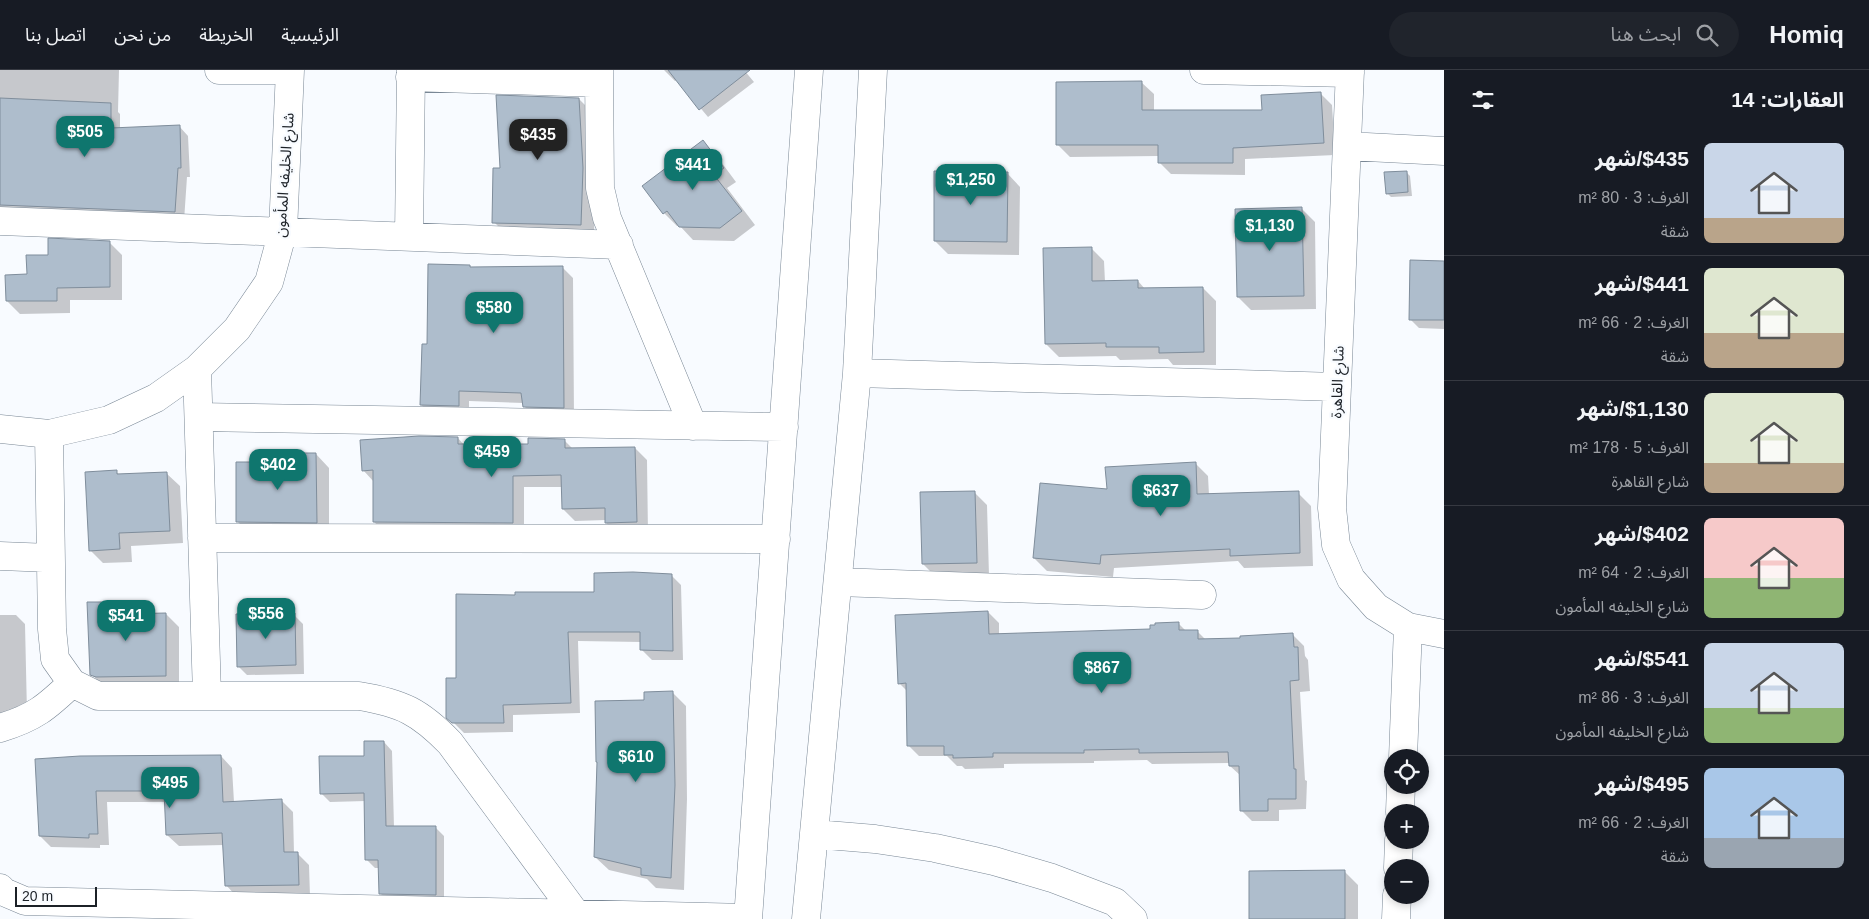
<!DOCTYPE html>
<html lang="ar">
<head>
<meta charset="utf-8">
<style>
  :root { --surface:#171b24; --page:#20242c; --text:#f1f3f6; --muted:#9ea1a6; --line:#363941; --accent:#0f766e }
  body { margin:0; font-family:Helvetica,"Noto Sans Arabic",sans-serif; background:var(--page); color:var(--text); direction:rtl; height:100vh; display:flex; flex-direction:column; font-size:19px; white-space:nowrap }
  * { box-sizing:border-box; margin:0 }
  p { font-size:16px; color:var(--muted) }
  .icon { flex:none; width:28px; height:28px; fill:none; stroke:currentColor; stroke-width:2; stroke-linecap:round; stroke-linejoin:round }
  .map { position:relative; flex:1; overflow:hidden; direction:ltr }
  .side { display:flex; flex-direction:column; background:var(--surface); width:425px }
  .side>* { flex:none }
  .tools { position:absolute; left:1384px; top:679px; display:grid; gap:10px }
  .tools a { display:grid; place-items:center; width:45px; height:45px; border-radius:50%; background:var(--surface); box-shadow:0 2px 8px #0003; font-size:25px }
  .scale { position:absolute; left:15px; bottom:12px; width:82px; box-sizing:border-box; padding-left:5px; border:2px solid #1c2127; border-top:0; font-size:14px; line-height:18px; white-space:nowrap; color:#1c2127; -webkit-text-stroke:4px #f8fbff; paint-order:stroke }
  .price { position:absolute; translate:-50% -42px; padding:0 11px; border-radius:10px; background:var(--accent); color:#fff; font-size:16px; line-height:32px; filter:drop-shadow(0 1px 2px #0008) }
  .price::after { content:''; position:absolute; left:50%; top:30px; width:15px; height:11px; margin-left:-8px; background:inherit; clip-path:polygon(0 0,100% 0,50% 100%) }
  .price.current { background:#222; color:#fff }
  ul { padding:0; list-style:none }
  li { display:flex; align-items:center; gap:15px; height:125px; padding:0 25px }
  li+li { border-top:1px solid var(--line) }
  li span { display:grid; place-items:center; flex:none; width:140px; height:100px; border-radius:8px; color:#555 }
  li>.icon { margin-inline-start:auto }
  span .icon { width:60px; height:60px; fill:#fffc; stroke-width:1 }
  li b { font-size:21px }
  h2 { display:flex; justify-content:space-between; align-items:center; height:60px; padding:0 25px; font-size:21px }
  header { display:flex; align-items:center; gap:30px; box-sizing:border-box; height:70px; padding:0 25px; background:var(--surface); border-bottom:1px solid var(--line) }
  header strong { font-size:24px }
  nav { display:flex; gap:28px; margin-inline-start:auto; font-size:18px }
  .search { width:350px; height:45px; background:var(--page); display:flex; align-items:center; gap:12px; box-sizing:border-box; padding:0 18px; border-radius:28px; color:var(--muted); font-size:19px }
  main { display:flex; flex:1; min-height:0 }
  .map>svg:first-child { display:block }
  .shadow { fill:#0003 }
  .building { fill:#aebdcc; stroke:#7f8d9b }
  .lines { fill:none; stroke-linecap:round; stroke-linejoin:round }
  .minor-casing { stroke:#798795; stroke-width:29 }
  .minor { stroke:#fff; stroke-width:28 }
  .labels { text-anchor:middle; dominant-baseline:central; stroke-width:4.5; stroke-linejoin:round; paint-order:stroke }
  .street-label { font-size:15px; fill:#1c2127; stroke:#f8fbff }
</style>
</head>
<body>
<header>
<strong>Homiq</strong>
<div class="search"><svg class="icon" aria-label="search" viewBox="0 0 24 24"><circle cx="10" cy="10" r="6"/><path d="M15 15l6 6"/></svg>ابحث هنا</div>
<nav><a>الرئيسية</a><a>الخريطة</a><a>من نحن</a><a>اتصل بنا</a></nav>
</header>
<main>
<section class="side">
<h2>العقارات: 14<svg class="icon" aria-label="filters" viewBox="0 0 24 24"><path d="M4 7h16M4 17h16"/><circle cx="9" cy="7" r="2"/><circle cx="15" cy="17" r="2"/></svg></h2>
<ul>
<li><span style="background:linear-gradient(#c9d6e8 75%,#b9a48a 0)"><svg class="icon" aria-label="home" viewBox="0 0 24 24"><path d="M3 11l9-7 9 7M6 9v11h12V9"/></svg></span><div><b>$435/شهر</b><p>الغرف: 3 · 80 m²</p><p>شقة</p></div></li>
<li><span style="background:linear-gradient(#dfe7d0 65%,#b9a48a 0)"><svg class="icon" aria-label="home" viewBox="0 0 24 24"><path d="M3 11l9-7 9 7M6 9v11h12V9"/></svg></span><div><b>$441/شهر</b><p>الغرف: 2 · 66 m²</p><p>شقة</p></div></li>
<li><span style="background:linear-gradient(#dfe7d0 70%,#b9a48a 0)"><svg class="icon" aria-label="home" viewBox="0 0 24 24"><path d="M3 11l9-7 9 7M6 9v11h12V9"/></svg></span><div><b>$1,130/شهر</b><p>الغرف: 5 · 178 m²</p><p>شارع القاهرة</p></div></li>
<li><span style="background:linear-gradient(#f6c9c9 60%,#8fb573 0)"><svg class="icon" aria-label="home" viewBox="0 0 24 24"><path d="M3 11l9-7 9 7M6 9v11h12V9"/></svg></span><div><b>$402/شهر</b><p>الغرف: 2 · 64 m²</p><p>شارع الخليفه المأمون</p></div></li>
<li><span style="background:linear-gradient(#c9d6e8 65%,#8fb573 0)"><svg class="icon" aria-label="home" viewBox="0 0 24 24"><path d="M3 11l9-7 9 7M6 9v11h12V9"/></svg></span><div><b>$541/شهر</b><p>الغرف: 3 · 86 m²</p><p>شارع الخليفه المأمون</p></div></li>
<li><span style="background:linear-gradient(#a9c7e8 70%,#9aa5b1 0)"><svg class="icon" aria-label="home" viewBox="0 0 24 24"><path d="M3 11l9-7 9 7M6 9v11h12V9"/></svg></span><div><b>$495/شهر</b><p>الغرف: 2 · 66 m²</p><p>شقة</p></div></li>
</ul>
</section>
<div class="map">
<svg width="1444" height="849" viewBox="0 0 1444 849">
  <rect width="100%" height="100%" fill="#f8fbff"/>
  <path class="shadow" d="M 0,0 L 119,0 L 118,42 L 120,44 L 120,59 L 179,56 L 188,66 L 190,107 L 187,107 L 184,151 L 0,148 Z
    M 664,0 L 744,0 L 754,12 L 708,47 L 677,10 L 675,11 Z
    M 1141,12 L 1154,24 L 1154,41 L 1264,41 L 1320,23 L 1332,35 L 1335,85 L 1245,89 L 1245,105 L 1171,104 L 1159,92 L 1159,86 L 1070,87 L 1058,75 Z
    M 579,29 L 592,42 L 595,112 L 594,167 L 507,165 L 494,152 Z
    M 703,72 L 716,85 L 736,112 L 727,118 L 755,155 L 734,171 L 693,170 L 679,155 L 677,156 L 664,143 Z
    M 1406,102 L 1410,106 L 1412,126 L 1391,127 L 1387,123 Z
    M 1007,103 L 1020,117 L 1019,185 L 948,184 L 935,171 Z
    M 1301,138 L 1315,152 L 1316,239 L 1251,240 L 1238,227 Z
    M 109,172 L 122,185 L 122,230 L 70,230 L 70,243 L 20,244 L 7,231 L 49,186 Z
    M 1091,178 L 1104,191 L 1105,212 L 1138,211 L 1145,219 L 1203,218 L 1216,231 L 1216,295 L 1173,295 L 1168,289 L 1120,290 L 1116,286 L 1059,287 L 1046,274 Z
    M 1444,192 L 1444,259 L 1419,258 L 1410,249 Z
    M 470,196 L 473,199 L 562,197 L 573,208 L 574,348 L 535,347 L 524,336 L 524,333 L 469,331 L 469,346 L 432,345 L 421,335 L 428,275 Z
    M 458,368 L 464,375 L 530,375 L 564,370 L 573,379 L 635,378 L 647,390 L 648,464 L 618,464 L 606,453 L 606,450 L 575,451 L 563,439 L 563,417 L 524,417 L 524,464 L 386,463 L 374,452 L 374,412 L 363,400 Z
    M 316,384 L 329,398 L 329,465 L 251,465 L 238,452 L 290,393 Z
    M 1195,393 L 1208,406 L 1209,425 L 1298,423 L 1311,436 L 1313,496 L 1244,498 L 1238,491 L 1114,498 L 1113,507 L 1047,501 L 1034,488 L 1108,421 Z
    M 116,402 L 120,405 L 166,403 L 180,416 L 183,473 L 131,476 L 132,492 L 103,493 L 90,480 Z
    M 974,422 L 987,435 L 989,505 L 936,507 L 923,494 Z
    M 671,505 L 681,515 L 683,590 L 652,590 L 642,580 L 641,572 L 578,571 L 580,643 L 513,645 L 513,662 L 464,663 L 448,647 L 457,609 L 517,526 L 596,523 Z
    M 119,534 L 131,545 L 166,544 L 179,557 L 179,619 L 105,617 L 91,604 Z
    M 988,542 L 999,553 L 999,565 L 1152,560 L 1178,553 L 1186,561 L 1197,561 L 1206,570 L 1242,569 L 1293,565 L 1304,576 L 1305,586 L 1308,590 L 1310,621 L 1300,622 L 1305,710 L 1307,711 L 1306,739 L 1279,740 L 1279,751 L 1252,751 L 1241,740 L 1241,706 L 1230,696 L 1230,693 L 1152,694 L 1147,690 L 1094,691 L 1094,693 L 1004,694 L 1004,698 L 965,699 L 962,696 L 957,696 L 947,686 L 919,686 L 908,675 L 907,621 L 899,613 Z
    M 0,545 L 16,545 L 25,554 L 27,643 L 0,653 Z
    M 294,545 L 303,554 L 304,604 L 247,605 L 238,596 Z
    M 673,623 L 686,636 L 687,729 L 684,820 L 656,818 L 647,809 L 609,800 L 595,787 L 599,694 L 597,692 L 645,631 Z
    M 384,672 L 392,681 L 394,757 L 435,757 L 444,766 L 444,833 L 389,832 L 380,823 L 380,798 L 375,798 L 366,789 L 366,731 L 330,732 L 321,723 Z
    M 221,686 L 232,698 L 234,732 L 282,731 L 293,742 L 294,783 L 297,783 L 309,795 L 310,826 L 237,827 L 226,815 L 224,775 L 179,776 L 167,765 L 166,732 L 107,732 L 109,775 L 100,775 L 100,778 L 51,777 L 40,766 L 36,691 Z
    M 1345,802 L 1358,815 L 1358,849 L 1251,849 Z"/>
  <path class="building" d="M 668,0 L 750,0 L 699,40 Z
    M 1142,11 L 1142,40 L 1262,40 L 1261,25 L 1321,22 L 1324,73 L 1233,78 L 1233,93 L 1158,93 L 1158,75 L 1056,75 L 1056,12 Z
    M 496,25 L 579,28 L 583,98 L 581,155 L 492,153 L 493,98 L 500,98 Z
    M 0,28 L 111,33 L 111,58 L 180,55 L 181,98 L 178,98 L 175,142 L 0,135 Z
    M 703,70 L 724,98 L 714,105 L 742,141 L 720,158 L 679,157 L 667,141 L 663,144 L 642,116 Z
    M 934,101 L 1008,102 L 1007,172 L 934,171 Z
    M 1407,101 L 1408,122 L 1386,124 L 1384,102 Z
    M 1302,137 L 1304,226 L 1237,227 L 1235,139 Z
    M 48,168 L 110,171 L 110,217 L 57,218 L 57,231 L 6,231 L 5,205 L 27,204 L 26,185 L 48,185 Z
    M 1092,177 L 1092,211 L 1138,210 L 1138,218 L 1203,217 L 1204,282 L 1159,283 L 1159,277 L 1106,277 L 1106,273 L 1045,274 L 1043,178 Z
    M 1410,190 L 1444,191 L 1444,250 L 1409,250 Z
    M 428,194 L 470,195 L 470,197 L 563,196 L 564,338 L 523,337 L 521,323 L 459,321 L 459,336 L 420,335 L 422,274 L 427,274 Z
    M 419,366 L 458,367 L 458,374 L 528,374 L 528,368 L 565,369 L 565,378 L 635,377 L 637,452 L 605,453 L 605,438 L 562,439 L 561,405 L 513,406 L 513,453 L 373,452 L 373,400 L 362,401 L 360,370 Z
    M 289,383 L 316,383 L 317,453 L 236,452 L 236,392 L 289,392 Z
    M 1196,392 L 1197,424 L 1299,421 L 1300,483 L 1230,486 L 1230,479 L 1101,485 L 1100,494 L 1033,488 L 1040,413 L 1107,419 L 1105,397 Z
    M 117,400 L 117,404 L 167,402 L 170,461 L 119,463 L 120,479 L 89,481 L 85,402 Z
    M 975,421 L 977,493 L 922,494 L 920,422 Z
    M 633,502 L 672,504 L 673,581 L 640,580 L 640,562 L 568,562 L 571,633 L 503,635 L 504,653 L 452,653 L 446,648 L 446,608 L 456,608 L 456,524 L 515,525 L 515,522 L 594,522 L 594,503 Z
    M 87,532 L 120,532 L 120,544 L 166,543 L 166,606 L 96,607 L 90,605 Z
    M 988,541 L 989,564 L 1150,559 L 1150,555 L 1155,555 L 1155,553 L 1179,552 L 1179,560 L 1198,560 L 1198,569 L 1240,568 L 1240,566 L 1293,563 L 1294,577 L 1298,577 L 1299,610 L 1290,611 L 1294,699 L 1296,699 L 1296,729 L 1268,729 L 1268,741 L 1240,741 L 1239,696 L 1229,696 L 1228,682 L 1139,683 L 1139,679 L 1084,680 L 1084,683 L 993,683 L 993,687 L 953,688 L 953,685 L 944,685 L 944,676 L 907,676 L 906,613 L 898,614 L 895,545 Z
    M 295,543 L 296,595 L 237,597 L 236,544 Z
    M 673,621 L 675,715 L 671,808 L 641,805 L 641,798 L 594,787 L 597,692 L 596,692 L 595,631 L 644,630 L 644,622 Z
    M 364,671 L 384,671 L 386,756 L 436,756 L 436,825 L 379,824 L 378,790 L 365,790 L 364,723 L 320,724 L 319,686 L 364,686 Z
    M 221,685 L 223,732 L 282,729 L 284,782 L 298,782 L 299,815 L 225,816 L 222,763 L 166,765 L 164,721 L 96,721 L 98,764 L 89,764 L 89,768 L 39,766 L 35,689 L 80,686 Z
    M 1345,800 L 1345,849 L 1249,849 L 1249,801 Z"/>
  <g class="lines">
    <g class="minor-casing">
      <path id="minor" d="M 219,0 L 290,0
        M 599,0 L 600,118 L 607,148 L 693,356
        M 1204,0 L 1350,3
        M 1350,0 L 1332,438 L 1336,475 L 1351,509 L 1376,537 L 1408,557 L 1444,564
        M 410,7 L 599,13
        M 1347,76 L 1444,81
        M 0,151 L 619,175
        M 409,166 L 411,0
        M 197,299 L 207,625
        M 857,303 L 1337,317
        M 199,347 L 784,357
        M 0,359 L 49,364 L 109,350 L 156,328 L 197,299 L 237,259 L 269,212 L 283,161 L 290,0
        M 49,364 L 52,559 L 55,589 L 72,613 L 98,626 L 359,626 C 402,633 420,642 450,673 L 576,844
        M 202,468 L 776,469
        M 0,486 L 50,488
        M 838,512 L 1202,525
        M 0,658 C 34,648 47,637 72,613
        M 1403,688 L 1408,557
        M 1400,742 L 1401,715
        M 815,764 L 875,769 L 935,778 L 994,791 L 1052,808 L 1115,832 L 1133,849
        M 1398,798 L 1399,770
        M 0,818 L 4,822 L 25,831 L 748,848
        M 748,849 L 809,0
        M 806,849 L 857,303 L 873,0
        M 1396,849 L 1397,825"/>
    </g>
    <use href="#minor" class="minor"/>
  </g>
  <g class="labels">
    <g class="street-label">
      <text transform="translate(284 105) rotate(-86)">شارع الخليفه المأمون</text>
      <text transform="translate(1337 312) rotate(-88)">شارع القاهرة</text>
    </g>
  </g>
</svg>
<div class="tools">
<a><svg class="icon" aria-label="locate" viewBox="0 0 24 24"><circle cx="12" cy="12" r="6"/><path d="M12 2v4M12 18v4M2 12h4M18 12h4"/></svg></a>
<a>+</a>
<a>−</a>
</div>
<div class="scale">20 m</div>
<b class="price" style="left:85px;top:88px">$505</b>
<b class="price current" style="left:538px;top:91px">$435</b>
<b class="price" style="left:693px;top:121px">$441</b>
<b class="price" style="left:971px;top:136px">$1,250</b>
<b class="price" style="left:1270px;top:182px">$1,130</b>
<b class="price" style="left:494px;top:264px">$580</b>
<b class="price" style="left:492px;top:408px">$459</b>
<b class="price" style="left:278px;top:421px">$402</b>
<b class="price" style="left:1161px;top:447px">$637</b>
<b class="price" style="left:266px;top:570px">$556</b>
<b class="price" style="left:126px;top:572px">$541</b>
<b class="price" style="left:1102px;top:624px">$867</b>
<b class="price" style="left:636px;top:713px">$610</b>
<b class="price" style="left:170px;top:739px">$495</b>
</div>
</main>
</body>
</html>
